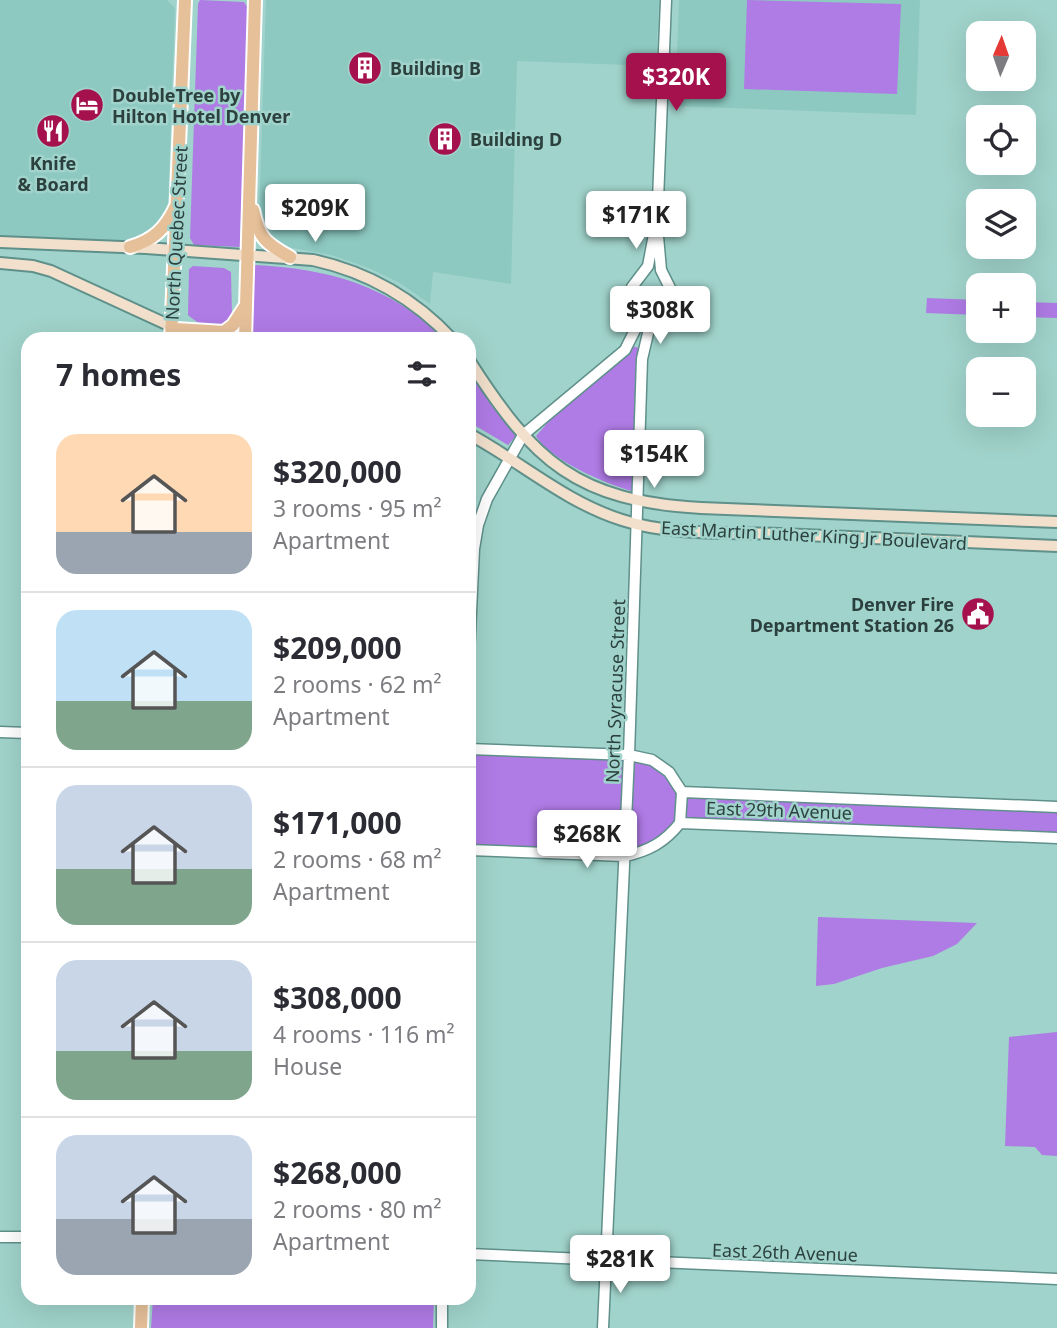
<!DOCTYPE html>
<html lang="en">
<head>
<meta charset="utf-8">
<style>
  :root { --surface:#fff; --page:#f2f2f3; --text:#2b2b33; --muted:#7c7c81; --line:#e1e1e2; --accent:#a5114d }
  body { margin:0; font-family:"Noto Sans",sans-serif; background:var(--page); color:var(--text); height:100vh; display:flex; flex-direction:column; font-size:26px; white-space:nowrap }
  * { box-sizing:border-box; margin:0 }
  p { font-size:23px; color:var(--muted) }
  .icon { flex:none; width:38px; height:38px; fill:none; stroke:currentColor; stroke-width:2; stroke-linecap:round; stroke-linejoin:round }
  .map { position:relative; flex:1; overflow:hidden }
  .drawer { position:absolute; left:21px; top:332px; width:455px; height:973px; display:flex; flex-direction:column; background:var(--surface); border-radius:21px; box-shadow:0 7px 28px #0002 }
  .drawer>* { flex:none }
  .needle { width:46px; rotate:2deg }
  .fabs { position:absolute; left:966px; top:21px; display:grid; gap:14px }
  .fabs a { display:grid; place-items:center; width:70px; height:70px; border-radius:14px; background:var(--surface); box-shadow:0 7px 28px #0002; font-size:35px }
  .price { position:absolute; translate:-50% -60px; padding:0 16px; border-radius:7px; background:#fff; color:#222; font-size:23px; line-height:46px; filter:drop-shadow(0 2px 4px #0008) }
  .price::after { content:''; position:absolute; left:50%; top:42px; width:21px; height:16px; margin-left:-10px; background:inherit; clip-path:polygon(0 0,100% 0,50% 100%) }
  .price.active { background:var(--accent); color:#fff }
  ul { padding:0; list-style:none }
  li { display:flex; align-items:center; gap:21px; height:175px; padding:0 35px }
  li+li { border-top:2px solid var(--line) }
  li span { display:grid; place-items:center; flex:none; width:196px; height:140px; border-radius:21px; color:#555 }
  li>.icon { margin-inline-start:auto }
  span .icon { width:84px; height:84px; fill:#fffc; stroke-width:1 }
  li b { font-size:30px }
  h2 { display:flex; justify-content:space-between; align-items:center; height:84px; padding:0 35px; font-size:30px }
  .map>svg:first-child { display:block }
  .built { fill:#8dc9c1 }
  .green { fill:#af7be5 }
  .lines { fill:none; stroke-linecap:round; stroke-linejoin:round }
  .tertiary-casing { stroke:#5f908a; stroke-width:13 }
  .secondary-casing { stroke:#5f908a; stroke-width:14 }
  .primary-casing { stroke:#fff; stroke-width:16 }
  .tertiary { stroke:#fff; stroke-width:10 }
  .secondary { stroke:#f2e0cc; stroke-width:10 }
  .primary { stroke:#e6c099; stroke-width:12 }
  .labels { text-anchor:middle; dominant-baseline:central; stroke-width:5; stroke-linejoin:round; paint-order:stroke }
  .poi-label { font-size:18px; font-weight:bold; fill:#2c413e; stroke:#a0d3cb; text-anchor:start }
  .street-label { font-size:18px; fill:#2c413e; stroke:#a0d3cb }
</style>
</head>
<body>
<div class="map">
<svg width="1057" height="1328" viewBox="0 0 1057 1328">
  <rect width="100%" height="100%" fill="#a0d3cb"/>
  <path class="built" d="M 0,0 L 167,0 L 175,8 L 168,208 L 165,221 L 140,241 L 0,236 Z
    M 266,0 L 659,0 L 656,66 L 517,61 L 511,284 L 433,272 L 430,304 L 400,283 L 369,268 L 331,255 L 282,246 L 268,239 L 259,217 Z
    M 679,0 L 920,0 L 916,115 L 675,106 Z"/>
  <path class="green" d="M 200,0 L 244,2 L 248,8 L 240,247 L 194,245 L 190,238 L 198,4 Z
    M 747,0 L 901,4 L 897,94 L 744,89 Z
    M 253,265 C 327,268 391,286 444,339 L 252,339 Z
    M 193,266 L 224,268 L 231,272 L 232,316 C 223,335 201,327 188,315 L 189,269 Z
    M 927,298 L 978,300 L 978,315 L 926,313 Z
    M 1024,302 L 1057,303 L 1057,318 L 1024,317 Z
    M 632,346 L 639,348 L 633,490 L 632,491 C 605,484 549,459 536,436 L 550,420 L 625,357 Z
    M 469,370 L 491,405 L 516,436 L 508,445 L 469,422 Z
    M 469,749 L 652,760 L 682,792 L 1057,807 L 1057,838 L 681,823 L 646,852 L 469,850 Z
    M 818,917 L 819,917 L 977,923 L 957,944 L 933,956 L 882,968 L 834,984 L 816,986 Z
    M 1057,1032 L 1057,1156 L 1042,1155 L 1035,1147 L 1005,1146 L 1009,1037 Z
    M 153,1299 L 434,1299 L 433,1328 L 151,1328 Z"/>
  <g class="lines">
    <g class="tertiary-casing">
      <path id="tertiary" d="M 469,655 L 474,549 L 478,525 L 487,499 L 523,435 L 625,350 L 635,330 L 637,319 L 631,294 L 632,287 L 648,266 L 655,229
        M 0,732 L 28,733
        M 469,749 L 629,755 L 652,760 L 669,772 L 682,792 L 680,823
        M 682,792 L 1057,807
        M 680,823 L 1057,838
        M 469,850 L 625,856 C 649,851 665,842 680,823
        M 0,1237 L 28,1237
        M 469,1254 L 1057,1279
        M 442,1328 L 442,1298
        M 603,1328 L 629,755 L 642,359 L 649,329 L 669,303 L 671,297 L 670,288 L 661,270 L 657,225 L 666,0"/>
    </g>
    <g class="secondary-casing">
      <path id="secondary" d="M 0,242 L 146,248 L 313,260 C 368,272 414,298 453,340
        M 0,263 L 33,266 L 51,271 L 201,340
        M 469,360 C 534,462 577,501 701,508 L 1057,522
        M 469,434 C 521,462 565,502 622,520 C 671,536 729,532 780,534 C 873,538 965,542 1057,546"/>
    </g>
    <g class="primary-casing">
      <path id="primary" d="M 253,210 C 259,238 265,243 290,257
        M 130,247 C 154,240 166,228 176,206
        M 176,329 L 224,332 L 233,325 L 246,305
        M 171,340 L 185,0
        M 245,340 L 255,0
        M 141,1328 L 142,1298"/>
    </g>
    <use href="#tertiary" class="tertiary"/>
    <use href="#secondary" class="secondary"/>
    <use href="#primary" class="primary"/>
  </g>
  <defs>
    <g id="building-disc" transform="scale(1.75)"><circle r="9.5" fill="#a5114d" stroke="#a0d3cb"/><path d="M-4-6H4V6H1V3H-1V6H-4ZM-2.5-4.3h1.7v1.8h-1.7ZM.8-4.3h1.7v1.8H.8ZM-2.5-1h1.7V.8h-1.7ZM.8-1h1.7V.8H.8Z" fill="#fff"/></g>
    <g id="hotel-disc" transform="scale(1.75)"><circle r="9.5" fill="#a5114d" stroke="#a0d3cb"/><path d="M-6-4.5h1.5V1H6V5H4.5V3h-9V5H-6ZM-4 0a1.8 1.8 0 1 1 3.6 0ZM.5 0V-2.5h3Q6-2.5 6 0Z" fill="#fff"/></g>
    <g id="restaurant-disc" transform="scale(1.75)"><circle r="9.5" fill="#a5114d" stroke="#a0d3cb"/><path d="M-5-6h1v4h1v-4h1v4h1v-4h1v5L-1.5 .5V6h-2V.5L-5-1ZM5-6V6H3V1.5H1.5Q1.5-4 5-6Z" fill="#fff"/></g>
    <g id="civic-disc" transform="scale(1.75)"><circle r="9.5" fill="#a5114d" stroke="#a0d3cb"/><path d="M-.6-6.5H3V-4.5H.6V-3L4-1V1h2V6H-6V1h2V-1L-.6-3ZM-1.2 2.5V6h2.4V2.5Z" fill="#fff"/></g>
  </defs>
  <g fill-rule="evenodd">
    <use href="#building-disc" x="365" y="68"/>
    <use href="#hotel-disc" x="87" y="105"/>
    <use href="#restaurant-disc" x="53" y="131"/>
    <use href="#building-disc" x="445" y="139"/>
    <use href="#civic-disc" x="978" y="614"/>
  </g>
  <g class="labels">
    <g class="poi-label">
      <text x="390" y="68">Building B</text>
      <text x="112" y="95">DoubleTree by<tspan x="112" dy="21">Hilton Hotel Denver</tspan></text>
      <text x="470" y="139">Building D</text>
      <text x="53" y="163" text-anchor="middle">Knife<tspan x="53" dy="21">&amp; Board</tspan></text>
      <text x="954" y="604" text-anchor="end">Denver Fire<tspan x="954" dy="21">Department Station 26</tspan></text>
    </g>
    <g class="street-label">
      <text transform="translate(176 233) rotate(-87)">North Quebec Street</text>
      <text transform="translate(814 535) rotate(3)">East Martin Luther King Jr Boulevard</text>
      <text transform="translate(615 691) rotate(-88)">North Syracuse Street</text>
      <text transform="translate(779 810) rotate(2)">East 29th Avenue</text>
      <text transform="translate(785 1252) rotate(2)">East 26th Avenue</text>
    </g>
  </g>
</svg>
<div class="fabs">
<a><svg class="needle" viewBox="-14 -14 28 28"><path d="M0-13l5 13h-10z" fill="#e53935"/><path d="M0 13l5-13h-10z" fill="#7c7c81"/></svg></a>
<a><svg class="icon" aria-label="locate" viewBox="0 0 24 24"><circle cx="12" cy="12" r="6"/><path d="M12 2v4M12 18v4M2 12h4M18 12h4"/></svg></a>
<a><svg class="icon" aria-label="layers" viewBox="0 0 24 24"><path d="M12 4l9 5-9 5-9-5zM3 14l9 5 9-5"/></svg></a>
<a>+</a>
<a>−</a>
</div>
<b class="price active" style="left:676px;top:113px">$320K</b>
<b class="price" style="left:315px;top:244px">$209K</b>
<b class="price" style="left:636px;top:251px">$171K</b>
<b class="price" style="left:660px;top:346px">$308K</b>
<b class="price" style="left:654px;top:490px">$154K</b>
<b class="price" style="left:587px;top:870px">$268K</b>
<b class="price" style="left:620px;top:1295px">$281K</b>
<section class="drawer">
<h2>7 homes<svg class="icon" aria-label="filters" viewBox="0 0 24 24"><path d="M4 7h16M4 17h16"/><circle cx="9" cy="7" r="2"/><circle cx="15" cy="17" r="2"/></svg></h2>
<ul>
<li><span style="background:linear-gradient(#ffd9b3 70%,#9aa5b1 0)"><svg class="icon" aria-label="home" viewBox="0 0 24 24"><path d="M3 11l9-7 9 7M6 9v11h12V9"/></svg></span><div><b>$320,000</b><p>3 rooms · 95 m²</p><p>Apartment</p></div></li>
<li><span style="background:linear-gradient(#bfe0f5 65%,#7fa58c 0)"><svg class="icon" aria-label="home" viewBox="0 0 24 24"><path d="M3 11l9-7 9 7M6 9v11h12V9"/></svg></span><div><b>$209,000</b><p>2 rooms · 62 m²</p><p>Apartment</p></div></li>
<li><span style="background:linear-gradient(#c9d6e8 60%,#7fa58c 0)"><svg class="icon" aria-label="home" viewBox="0 0 24 24"><path d="M3 11l9-7 9 7M6 9v11h12V9"/></svg></span><div><b>$171,000</b><p>2 rooms · 68 m²</p><p>Apartment</p></div></li>
<li><span style="background:linear-gradient(#c9d6e8 65%,#7fa58c 0)"><svg class="icon" aria-label="home" viewBox="0 0 24 24"><path d="M3 11l9-7 9 7M6 9v11h12V9"/></svg></span><div><b>$308,000</b><p>4 rooms · 116 m²</p><p>House</p></div></li>
<li><span style="background:linear-gradient(#c9d6e8 60%,#9aa5b1 0)"><svg class="icon" aria-label="home" viewBox="0 0 24 24"><path d="M3 11l9-7 9 7M6 9v11h12V9"/></svg></span><div><b>$268,000</b><p>2 rooms · 80 m²</p><p>Apartment</p></div></li>
</ul>
</section>
</div>
</body>
</html>
